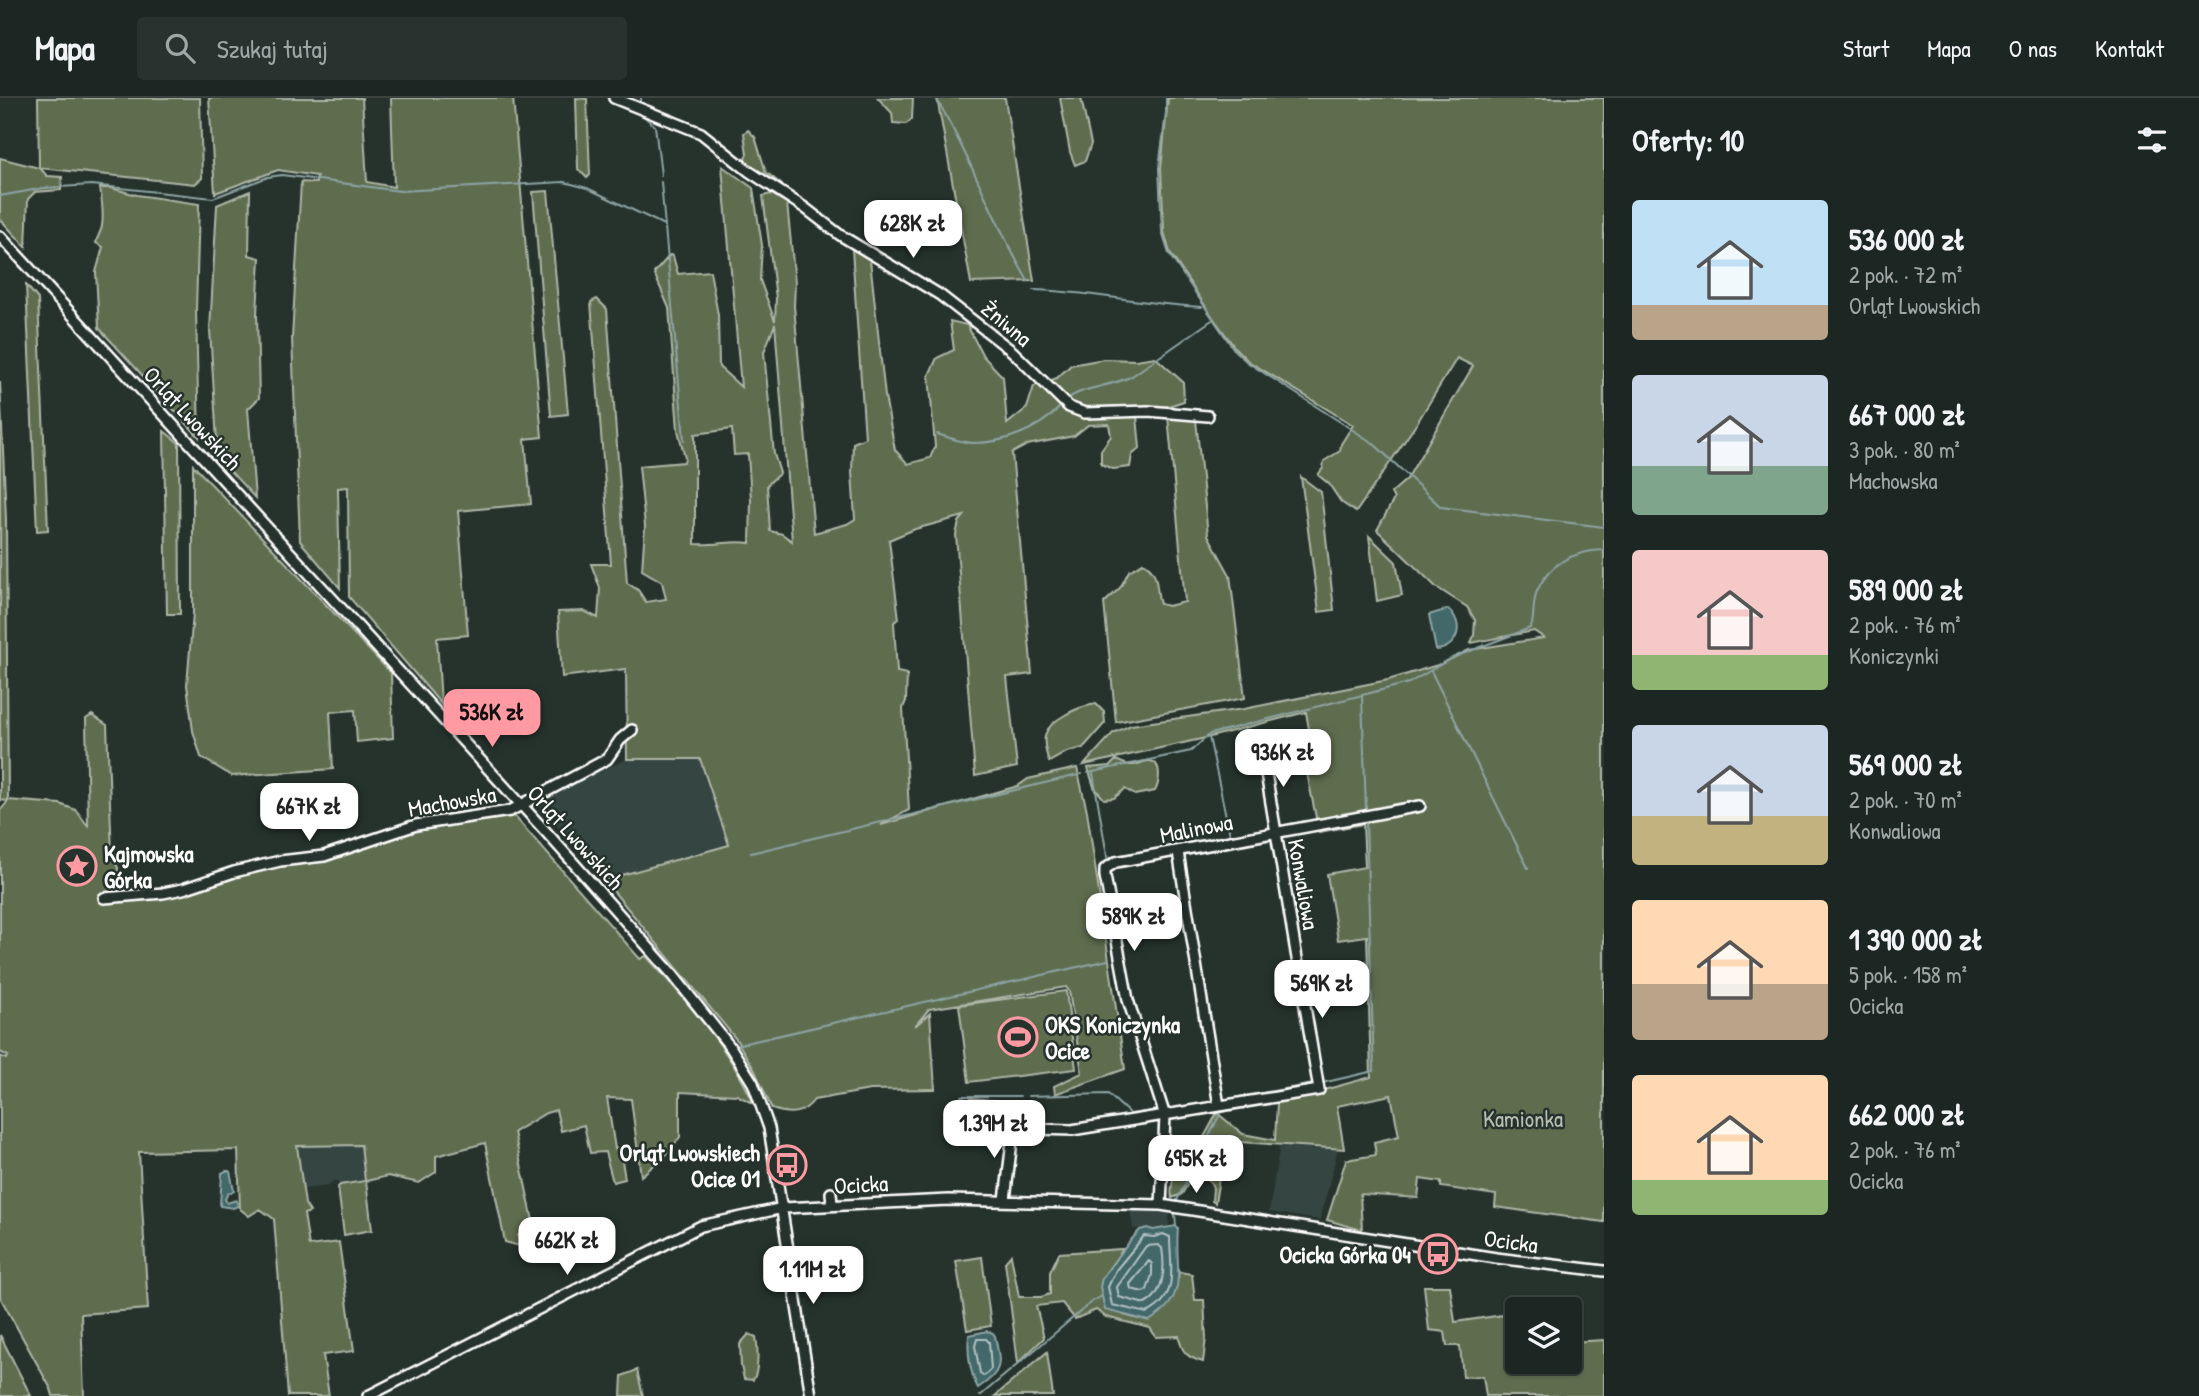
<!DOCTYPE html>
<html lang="pl">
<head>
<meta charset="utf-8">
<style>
  :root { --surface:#1c2622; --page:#29322f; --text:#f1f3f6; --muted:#a0a5a5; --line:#3a4340; --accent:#ff9aa2 }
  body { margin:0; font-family:"Patrick Hand",sans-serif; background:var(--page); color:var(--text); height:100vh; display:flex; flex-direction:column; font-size:26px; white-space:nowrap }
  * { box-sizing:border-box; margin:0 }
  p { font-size:23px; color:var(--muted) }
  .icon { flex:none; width:38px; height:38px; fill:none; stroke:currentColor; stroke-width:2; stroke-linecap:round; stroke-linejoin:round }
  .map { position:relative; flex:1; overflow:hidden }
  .sheet { display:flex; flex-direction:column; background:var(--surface); width:595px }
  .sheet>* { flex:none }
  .tools { position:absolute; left:1505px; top:1199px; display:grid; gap:14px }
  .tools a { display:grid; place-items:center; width:77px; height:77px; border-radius:7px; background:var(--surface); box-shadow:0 2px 5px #0004,0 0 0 2px var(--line); font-size:35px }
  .price { position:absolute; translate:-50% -60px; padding:0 16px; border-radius:14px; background:#fff; color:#222; font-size:23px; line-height:46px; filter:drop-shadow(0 2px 4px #0008) }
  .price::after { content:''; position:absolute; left:50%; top:42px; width:21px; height:16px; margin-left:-10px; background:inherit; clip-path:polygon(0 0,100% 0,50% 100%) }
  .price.active { background:var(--accent); color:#111 }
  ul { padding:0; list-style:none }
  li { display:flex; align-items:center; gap:21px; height:175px; padding:0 28px }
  li span { display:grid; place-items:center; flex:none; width:196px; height:140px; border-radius:7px; color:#555 }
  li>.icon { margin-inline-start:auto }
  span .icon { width:84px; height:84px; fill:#fffc; stroke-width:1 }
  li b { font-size:30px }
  h2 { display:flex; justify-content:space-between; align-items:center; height:84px; padding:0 28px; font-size:30px }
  header { display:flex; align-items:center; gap:42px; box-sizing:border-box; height:98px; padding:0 35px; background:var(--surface); border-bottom:2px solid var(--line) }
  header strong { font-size:33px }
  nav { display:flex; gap:38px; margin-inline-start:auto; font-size:24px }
  .search { width:490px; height:63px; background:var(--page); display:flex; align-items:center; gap:18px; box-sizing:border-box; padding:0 24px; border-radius:7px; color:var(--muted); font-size:26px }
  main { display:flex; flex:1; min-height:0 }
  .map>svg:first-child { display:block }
  .built { fill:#354443 }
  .green { fill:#5e6d4f; stroke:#aeb6a7; stroke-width:2; fill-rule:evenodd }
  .water { fill:#436769; stroke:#8ea4a5; stroke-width:2 }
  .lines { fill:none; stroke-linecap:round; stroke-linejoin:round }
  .shore { stroke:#b4c2c3; stroke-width:2 }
  .stream { stroke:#8ea4a5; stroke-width:2 }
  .minor-casing { stroke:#fff; stroke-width:14 }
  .minor { stroke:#26332d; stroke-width:9 }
  .labels { text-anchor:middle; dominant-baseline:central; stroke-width:5; stroke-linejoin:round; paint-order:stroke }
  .street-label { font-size:23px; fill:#fff; stroke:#26332d }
  .poi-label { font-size:23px; font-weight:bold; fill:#fff; stroke:#26332d; text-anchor:start }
  .park-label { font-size:23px; fill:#b7bdb0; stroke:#26332d }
</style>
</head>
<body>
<header>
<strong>Mapa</strong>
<div class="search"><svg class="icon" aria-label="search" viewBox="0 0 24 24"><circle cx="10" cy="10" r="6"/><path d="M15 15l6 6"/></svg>Szukaj tutaj</div>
<nav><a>Start</a><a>Mapa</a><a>O nas</a><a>Kontakt</a></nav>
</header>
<main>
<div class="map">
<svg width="1604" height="1298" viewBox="0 0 1604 1298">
  <rect width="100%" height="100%" fill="#26332d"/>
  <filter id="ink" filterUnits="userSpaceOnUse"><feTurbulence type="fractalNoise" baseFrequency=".0143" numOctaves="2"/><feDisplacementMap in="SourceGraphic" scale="14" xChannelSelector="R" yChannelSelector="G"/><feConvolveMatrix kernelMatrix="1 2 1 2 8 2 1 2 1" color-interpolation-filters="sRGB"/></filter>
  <g filter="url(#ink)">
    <path class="built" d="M 700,660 L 729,747 L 604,782 L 535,702 L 627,661 Z
      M 314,1046 L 361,1047 L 365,1083 L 340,1087 L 334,1082 L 329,1088 L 303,1091 L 297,1048 Z
      M 1280,1046 L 1338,1050 L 1320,1122 L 1269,1114 Z
      M 1130,1110 L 1170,1112 L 1168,1130 L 1153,1132 L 1147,1130 L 1133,1131 Z"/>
    <path class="green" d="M 38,0 L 200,0 L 202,80 L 195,86 L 40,70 L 47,78 L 62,79 L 61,92 L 35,94 L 28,101 L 26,149 L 0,121 L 0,60 L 39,70 Z
      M 209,0 L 362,0 L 367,84 L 394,89 L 391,0 L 513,0 L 542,339 L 525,341 L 531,406 L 458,413 L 468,537 L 437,540 L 441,606 L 349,499 L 348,389 L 338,390 L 340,490 L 300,443 L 292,240 L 301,84 L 316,85 L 317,78 L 278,72 L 215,95 Z
      M 576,0 L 587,1 L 590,77 L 587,80 L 578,71 Z
      M 878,0 L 913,0 L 912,21 L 906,26 L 893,25 L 892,15 Z
      M 937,0 L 1005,0 L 1034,183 L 971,185 Z
      M 1060,0 L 1081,0 L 1091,46 L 1085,63 L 1075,67 L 1070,54 Z
      M 1168,0 L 1604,0 L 1604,1124 L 1495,1109 L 1496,1097 L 1441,1089 L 1441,1084 L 1420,1081 L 1418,1100 L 1360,1096 L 1362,1132 L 1327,1122 L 1346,1062 L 1376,1057 L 1374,1044 L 1399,1038 L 1391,997 L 1337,1008 L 1344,1051 L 1225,1043 L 1215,1105 L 1212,1103 L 1213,1090 L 1209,1082 L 1203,1081 L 1195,1074 L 1182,1096 L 1172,1100 C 1168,1075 1186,1062 1201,1043 C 1207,1035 1212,1024 1217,1015 L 1243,1036 L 1275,1042 L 1277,1005 L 1371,979 L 1367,838 L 1338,842 L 1327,776 L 1365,769 L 1363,726 L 1319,734 L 1302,651 L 1312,649 L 1306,614 L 1210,639 L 1084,667 L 1113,635 L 1131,627 L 1244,611 L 1388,582 L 1441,566 L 1469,552 L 1544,540 L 1534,533 L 1471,545 L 1474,537 L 1475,522 L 1467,509 L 1436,489 L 1377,432 L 1394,401 L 1391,395 L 1407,381 L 1473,268 L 1457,260 L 1415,328 L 1356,414 L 1341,404 L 1329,386 L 1318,377 L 1323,370 L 1324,363 L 1340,353 L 1341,346 L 1353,327 L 1248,263 L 1236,251 L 1214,221 L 1170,155 L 1164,134 L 1161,71 Z
      M 748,32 L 755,39 L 766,74 L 782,87 L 781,92 L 743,65 L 747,56 L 744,35 Z
      M 722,68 L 753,90 L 762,147 L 760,182 L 775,223 L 776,200 L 763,98 L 771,96 L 787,105 L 795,185 L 794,208 L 814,435 L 847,426 L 855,421 L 852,374 L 853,345 L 865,340 L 852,151 L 870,162 L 885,298 L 895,352 L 908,366 L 930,360 L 935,349 L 929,277 L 937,260 L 954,252 L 950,223 L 967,227 L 983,258 L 1003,279 L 1007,326 L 1027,310 L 1034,288 L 1057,280 L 1071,267 L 1104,261 L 1136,262 L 1155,259 L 1183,284 L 1184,303 L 1137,318 L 1140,350 L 1132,357 L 1130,369 L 1113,371 L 1101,366 L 1101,352 L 1111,338 L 1109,326 L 1088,327 L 1074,338 L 1027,347 L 1012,355 L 1032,576 L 1007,579 L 1017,669 L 975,678 L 956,437 L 959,424 L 964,418 L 915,431 L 889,442 L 899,521 L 894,524 L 897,574 L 907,576 L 906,603 L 903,610 L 909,712 L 881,727 L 1018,688 L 1028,681 L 1077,670 L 1087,713 L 1125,971 L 1055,996 L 1054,988 L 1082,975 L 1069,893 L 1066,889 L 1060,890 L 929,911 L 915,928 L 930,915 L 935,991 L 870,992 L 814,1002 C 803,1017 789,1017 772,1011 L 755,973 L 736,941 L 604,782 L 729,747 L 700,661 L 627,661 L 626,571 L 562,579 L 558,514 L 584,513 L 598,520 L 600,490 L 591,466 L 611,466 L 591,204 L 597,201 L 607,211 L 627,485 L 638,492 L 646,504 L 666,501 L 662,484 L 642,472 L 645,428 L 639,368 L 684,364 L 685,360 L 678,332 L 669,210 L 654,175 L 670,157 L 673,158 L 678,176 L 710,173 L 718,217 L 719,269 L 741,289 ZM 775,226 L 792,443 L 782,436 L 770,433 L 767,387 L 780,375 L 774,356 L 764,254 ZM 732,331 L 734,357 L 748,356 L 751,402 L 750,445 C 732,442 714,448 695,446 L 695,336 Z
      M 100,90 L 111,90 L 137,97 L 199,106 L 196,213 L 199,339 L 99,230 L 96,174 L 103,149 L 96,145 C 97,138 101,135 102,128 C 104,115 102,103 100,90 Z
      M 250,93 L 249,157 L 260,160 L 257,216 L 259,300 L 248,311 L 255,400 L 218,360 L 210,232 L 217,107 Z
      M 548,93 L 568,316 L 551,318 L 533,94 Z
      M 26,187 L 38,201 L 48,432 L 37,433 Z
      M 0,283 L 6,421 L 8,702 L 60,706 L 76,712 L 88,728 L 86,621 L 92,617 L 107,627 L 112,757 L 118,770 L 118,790 L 105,798 L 163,795 L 234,774 L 324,758 L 380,738 L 510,713 L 640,861 L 646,858 C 689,906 723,942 752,1001 L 752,1005 L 737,997 L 680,994 L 680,1039 L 666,1057 L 641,1078 L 631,1001 L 607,1000 L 615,1051 L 620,1050 L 625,1081 L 613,1084 L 605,1054 L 590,1055 L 584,1027 L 561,1033 L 556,1012 L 546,1015 L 514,1034 L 535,1132 L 518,1137 L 519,1148 L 505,1144 L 485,1045 L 436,1058 L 436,1074 L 419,1085 L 388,1078 L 366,1083 L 372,1132 L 344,1137 L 338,1089 L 340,1087 L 365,1083 L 361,1047 L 297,1048 L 305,1106 L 310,1114 L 304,1116 L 309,1148 L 339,1144 L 354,1253 L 323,1257 L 329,1298 L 288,1298 L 274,1121 L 260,1111 L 249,1118 L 240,1111 L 238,1052 L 139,1054 L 148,1211 L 81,1216 L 84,1298 L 53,1298 L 51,1291 L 0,1199 L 0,958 L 7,961 L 8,958 L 0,954 L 0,713 L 8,703 L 0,702 Z
      M 1168,318 L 1196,322 L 1208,437 L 1230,477 L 1245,600 L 1116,624 L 1104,505 L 1120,490 L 1129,473 L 1143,465 C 1160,473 1155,490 1160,506 L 1168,508 L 1185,504 Z
      M 164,333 L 179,345 L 180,516 L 167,516 Z
      M 193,367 L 391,575 L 393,640 L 357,644 L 355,612 L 330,614 L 333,671 L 232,678 L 201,659 L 193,633 L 187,587 L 193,515 Z
      M 1301,379 L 1321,394 L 1334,512 L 1319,514 Z
      M 1369,438 L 1396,464 L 1402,497 L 1377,503 Z
      M 1096,606 L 1104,614 L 1105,625 L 1083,650 L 1067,654 L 1049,664 C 1041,640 1042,630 1065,617 C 1076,611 1083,608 1096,606 Z
      M 1116,662 C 1121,664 1127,668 1133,667 C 1138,667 1145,662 1150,663 C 1163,664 1159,686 1155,693 L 1135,697 L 1125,691 L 1114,700 L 1104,701 L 1094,689 L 1088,670 L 1110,668 Z
      M 1066,893 L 1076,971 L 969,984 L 959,907 Z
      M 971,1000 L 1000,1003 L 1011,1012 L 1009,1022 L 969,1002 Z
      M 1123,1151 L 1102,1180 L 1102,1199 L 1124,1217 L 1138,1221 L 1178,1181 L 1179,1174 L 1192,1176 L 1195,1202 L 1204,1202 L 1206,1240 L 1203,1264 C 1188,1260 1181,1254 1179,1238 L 1156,1239 L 1150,1230 L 1106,1219 L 1096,1212 L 1075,1221 L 1062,1205 L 1036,1208 L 1044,1240 L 1018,1265 L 1005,1164 L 1011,1157 L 1019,1199 L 1041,1199 L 1050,1196 L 1050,1174 L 1059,1155 Z
      M 982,1159 L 991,1228 L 967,1232 L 956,1163 Z
      M 1424,1188 L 1450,1188 L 1455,1224 L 1517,1215 L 1517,1264 L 1570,1264 L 1570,1244 L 1604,1242 L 1604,1298 L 1486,1298 L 1483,1278 L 1463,1279 L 1460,1248 L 1447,1248 L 1445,1234 L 1429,1232 Z
      M 749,1236 L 756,1239 C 758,1250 759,1274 753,1282 L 744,1281 L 741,1268 L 740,1246 Z
      M 0,1237 L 31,1298 L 0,1298 Z
      M 1047,1254 L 1053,1298 L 995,1298 Z
      M 637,1272 L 643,1298 L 621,1298 L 622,1278 Z"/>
    <path class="water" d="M 1448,511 C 1465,525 1459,550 1436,552 L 1429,517 Z
      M 226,1073 L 230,1073 L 234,1093 L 228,1095 L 225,1101 L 227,1105 L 236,1102 L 238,1108 L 233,1110 L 220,1108 L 222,1075 Z
      M 1176,1128 L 1178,1131 C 1174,1171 1191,1198 1149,1223 L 1105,1212 L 1100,1189 L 1102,1180 L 1131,1142 L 1140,1132 L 1147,1130 L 1153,1132 Z
      M 987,1233 L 993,1235 L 995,1238 C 1001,1267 1003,1274 978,1290 C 970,1276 967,1253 969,1237 Z"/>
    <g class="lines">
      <path class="shore" d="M 1163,1136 L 1170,1139 C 1170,1169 1180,1199 1147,1215 L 1112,1207 L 1108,1189 L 1116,1172 L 1144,1138 L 1154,1139 Z
        M 1158,1147 L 1162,1150 C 1165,1169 1165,1196 1145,1206 L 1119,1199 L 1117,1189 L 1146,1148 Z
        M 1149,1163 L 1152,1166 L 1152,1177 L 1147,1192 L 1143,1194 L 1131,1191 L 1130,1186 Z
        M 977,1241 L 986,1241 L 989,1244 L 991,1271 L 984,1278 L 980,1275 L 975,1248 Z"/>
      <path class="stream" d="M 641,0 L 641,5
        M 936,0 C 971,59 993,124 1028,183
        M 1166,0 L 1166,15 L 1159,70 L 1162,134 L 1169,156 L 1235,253 L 1247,264 L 1373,345 L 1441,409 L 1604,429
        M 641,16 L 655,28 L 661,77
        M 661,84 L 684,342
        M 0,98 L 44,90 L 92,87 L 213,100 L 268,79 L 282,77 L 400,93 L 564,84 L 587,90 L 664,127
        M 1033,192 C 1090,193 1145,207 1202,209
        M 1067,301 C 1085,288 1111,289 1132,278 L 1212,222
        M 937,336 C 948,339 962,345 974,345 C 1004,345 1038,332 1059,310
        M 1431,573 L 1528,770
        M 1362,598 L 1366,712
        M 1209,639 L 1230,737
        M 1088,675 L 1191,653 L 1210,636 L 1409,585 L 1452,560 L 1530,530 L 1532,526 C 1534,516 1533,502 1537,493 C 1550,464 1574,453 1604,452
        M 1093,675 L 1108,764
        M 751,755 L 1082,676
        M 1110,773 L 1118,822
        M 737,947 L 1108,862
        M 1322,985 L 1374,973 L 1366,723
        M 961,998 L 1020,998
        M 1028,998 L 1108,996 L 1130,1016 L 1159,1012
        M 1222,1002 L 1313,986
        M 1167,1011 L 1214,1004
        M 1177,1102 L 1221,1014
        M 1175,1116 L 1176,1128
        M 980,1298 L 1093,1203 L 1102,1198"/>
      <g class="minor-casing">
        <path id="minor" d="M 614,0 L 701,35 L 750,74 L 805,110 L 840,137 L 940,197 L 1012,253 L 1069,309 L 1085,315 L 1148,313 L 1208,318
          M 0,138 L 547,735 L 673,877 L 731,950 L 753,985 L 769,1030 L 811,1298
          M 1178,754 L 1219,1008
          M 104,800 L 163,795 L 183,791 L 234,774 L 280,763 L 324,758 L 416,727 L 510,713 L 607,661 L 620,642 L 632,632
          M 1003,1030 L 1072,1032 L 1319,992 L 1266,675 L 1264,651
          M 831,1095 L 832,1106
          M 1005,1102 L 1012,1043 L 1019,1032
          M 1161,1107 L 1165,1018 L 1128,902 L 1105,778 L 1105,771 L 1116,764 L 1420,708
          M 368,1298 L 701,1128 L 783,1110 L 948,1102 L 1161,1107 L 1496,1160 L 1604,1173"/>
      </g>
      <use href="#minor" class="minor"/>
    </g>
  </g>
  <defs>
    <g id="sight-ring" transform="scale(2.0125)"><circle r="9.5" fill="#26332d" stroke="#ff9aa2" stroke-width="1.5"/><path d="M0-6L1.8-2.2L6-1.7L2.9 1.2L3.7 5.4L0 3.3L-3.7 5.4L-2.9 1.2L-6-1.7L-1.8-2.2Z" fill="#ff9aa2"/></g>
    <g id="stadium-ring" transform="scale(2.0125)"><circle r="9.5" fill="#26332d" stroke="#ff9aa2" stroke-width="1.5"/><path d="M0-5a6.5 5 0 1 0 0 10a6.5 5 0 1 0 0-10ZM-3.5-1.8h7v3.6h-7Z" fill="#ff9aa2"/></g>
    <g id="bus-ring" transform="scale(2.0125)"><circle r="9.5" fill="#26332d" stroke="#ff9aa2" stroke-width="1.5"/><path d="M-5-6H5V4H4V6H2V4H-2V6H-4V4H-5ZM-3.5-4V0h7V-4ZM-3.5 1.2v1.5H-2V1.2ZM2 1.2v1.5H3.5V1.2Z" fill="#ff9aa2"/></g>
  </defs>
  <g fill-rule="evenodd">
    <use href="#sight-ring" x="77" y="768"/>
    <use href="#stadium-ring" x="1018" y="939"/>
    <use href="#bus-ring" x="787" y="1067"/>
    <use href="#bus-ring" x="1438" y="1156"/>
  </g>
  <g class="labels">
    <g class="street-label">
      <text transform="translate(1007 225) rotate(40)">Żniwna</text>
      <text transform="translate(193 320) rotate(47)">Orląt Lwowskich</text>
      <text transform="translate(452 703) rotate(-10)">Machowska</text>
      <text transform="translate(1196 730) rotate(-11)">Malinowa</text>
      <text transform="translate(576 739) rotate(48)">Orląt Lwowskich</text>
      <text transform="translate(1304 786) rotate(80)">Konwaliowa</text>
      <text transform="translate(861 1086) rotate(-3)">Ocicka</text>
      <text transform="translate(1511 1143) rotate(8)">Ocicka</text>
    </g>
    <g class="poi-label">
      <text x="104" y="755">Kajmowska<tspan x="104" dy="26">Górka</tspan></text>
      <text x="1045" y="926">OKS Koniczynka<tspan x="1045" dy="26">Ocice</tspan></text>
      <text x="760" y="1054" text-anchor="end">Orląt Lwowskiech<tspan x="760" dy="26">Ocice 01</tspan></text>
      <text x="1411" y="1156" text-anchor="end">Ocicka Górka 04</text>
    </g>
    <g class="park-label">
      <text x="1523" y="1020">Kamionka</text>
    </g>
  </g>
</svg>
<div class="tools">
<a><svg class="icon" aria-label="layers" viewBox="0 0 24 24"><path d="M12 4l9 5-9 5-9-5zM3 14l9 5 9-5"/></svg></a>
</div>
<b class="price" style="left:913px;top:162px">628K zł</b>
<b class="price active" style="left:492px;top:651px">536K zł</b>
<b class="price" style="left:1283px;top:691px">936K zł</b>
<b class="price" style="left:309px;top:745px">667K zł</b>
<b class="price" style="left:1134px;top:855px">589K zł</b>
<b class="price" style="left:1322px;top:922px">569K zł</b>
<b class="price" style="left:994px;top:1062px">1.39M zł</b>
<b class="price" style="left:1196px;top:1097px">695K zł</b>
<b class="price" style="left:567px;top:1179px">662K zł</b>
<b class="price" style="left:813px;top:1208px">1.11M zł</b>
</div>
<section class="sheet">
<h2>Oferty: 10<svg class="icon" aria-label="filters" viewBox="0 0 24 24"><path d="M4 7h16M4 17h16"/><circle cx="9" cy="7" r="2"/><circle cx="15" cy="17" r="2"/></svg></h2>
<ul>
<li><span style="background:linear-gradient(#bfe0f5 75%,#b9a48a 0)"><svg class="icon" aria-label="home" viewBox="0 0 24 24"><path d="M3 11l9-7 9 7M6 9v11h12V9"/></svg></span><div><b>536 000 zł</b><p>2 pok. · 72 m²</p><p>Orląt Lwowskich</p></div></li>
<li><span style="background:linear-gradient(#c9d6e8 65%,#7fa58c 0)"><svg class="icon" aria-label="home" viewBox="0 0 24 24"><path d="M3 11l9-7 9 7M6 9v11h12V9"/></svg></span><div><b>667 000 zł</b><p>3 pok. · 80 m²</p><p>Machowska</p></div></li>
<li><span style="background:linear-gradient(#f6c9c9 75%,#8fb573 0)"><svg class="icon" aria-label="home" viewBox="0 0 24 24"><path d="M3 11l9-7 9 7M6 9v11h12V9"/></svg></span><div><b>589 000 zł</b><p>2 pok. · 76 m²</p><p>Koniczynki</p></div></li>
<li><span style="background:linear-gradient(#c9d6e8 65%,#c2b280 0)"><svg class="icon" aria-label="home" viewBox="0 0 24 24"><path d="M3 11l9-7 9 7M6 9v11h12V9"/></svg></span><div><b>569 000 zł</b><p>2 pok. · 70 m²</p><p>Konwaliowa</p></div></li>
<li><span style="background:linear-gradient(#ffd9b3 60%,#b9a48a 0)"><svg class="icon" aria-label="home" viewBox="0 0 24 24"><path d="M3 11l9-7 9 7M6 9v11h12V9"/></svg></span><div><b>1 390 000 zł</b><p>5 pok. · 158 m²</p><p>Ocicka</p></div></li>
<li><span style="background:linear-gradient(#ffd9b3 75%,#8fb573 0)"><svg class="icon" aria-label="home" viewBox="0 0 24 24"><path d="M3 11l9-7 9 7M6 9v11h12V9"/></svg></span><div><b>662 000 zł</b><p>2 pok. · 76 m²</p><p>Ocicka</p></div></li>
</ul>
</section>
</main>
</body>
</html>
